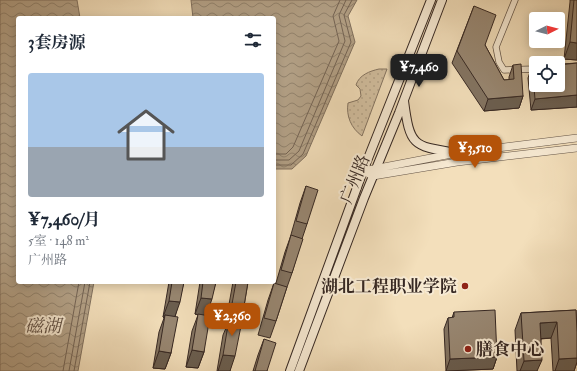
<!DOCTYPE html>
<html lang="zh">
<head>
<meta charset="utf-8">
<style>
  :root { --surface:#fff; --page:#f6f6f7; --text:#1f2937; --muted:#747a83; --line:#e0e1e3; --accent:#b45309 }
  body { margin:0; font-family:"IM FELL Double Pica","Noto Serif SC",serif; background:var(--page); color:var(--text); height:100vh; display:flex; flex-direction:column; font-size:15px; white-space:nowrap }
  * { box-sizing:border-box; margin:0 }
  p { font-size:13px; color:var(--muted) }
  .icon { flex:none; width:22px; height:22px; fill:none; stroke:currentColor; stroke-width:2; stroke-linecap:round; stroke-linejoin:round }
  .map { position:relative; flex:1; overflow:hidden }
  .drawer { position:absolute; left:16px; top:16px; width:260px; height:268px; display:flex; flex-direction:column; background:var(--surface); border-radius:4px; box-shadow:0 2px 10px #0003 }
  .drawer>* { flex:none }
  .needle { width:26px; rotate:84deg }
  .fabs { position:absolute; left:529px; top:12px; display:grid; gap:8px }
  .fabs a { display:grid; place-items:center; width:36px; height:36px; border-radius:4px; background:var(--surface); box-shadow:0 2px 10px #0003; font-size:20px }
  .price { position:absolute; translate:-50% -34px; padding:0 9px; border-radius:8px; background:var(--accent); color:#fff; font-size:13px; line-height:26px; filter:drop-shadow(0 1px 2px #0008) }
  .price::after { content:''; position:absolute; left:50%; top:24px; width:12px; height:9px; margin-left:-6px; background:inherit; clip-path:polygon(0 0,100% 0,50% 100%) }
  .price.active { background:#222; color:#fff }
  ul { padding:0; list-style:none }
  li { display:grid; align-content:center; gap:8px; height:212px; padding:0 12px }
  li+li { border-top:1px solid var(--line) }
  li span { display:grid; place-items:center; height:124px; border-radius:4px; color:#555 }
  li>.icon { margin-inline-start:auto }
  span .icon { width:72px; height:72px; fill:#fffc; stroke-width:1 }
  li b { font-size:17px }
  h2 { display:flex; justify-content:space-between; align-items:center; height:48px; padding:0 12px; font-size:17px }
  .map>svg:first-child { display:block }
  .grass { fill:url(#grass-dots); stroke:#847462 }
  .water { fill:url(#water-waves); stroke:#81715f }
  .lines { fill:none; stroke-linecap:round; stroke-linejoin:round }
  .shore { stroke:#746455; stroke-width:1 }
  .minor-casing { stroke:#655649; stroke-width:7 }
  .tertiary-casing { stroke:#655649; stroke-width:8 }
  .secondary-casing { stroke:#362823; stroke-width:10 }
  .minor { stroke:#f7ead3; stroke-width:5.5 }
  .tertiary { stroke:#f7ead3; stroke-width:7 }
  .secondary { stroke:#f7ead3; stroke-width:8 }
  .wall { fill:#837462; stroke:#362823 }
  .shaded-wall { fill:#6a5e50; stroke:#362823 }
  .building { fill:#988772; stroke:#362823 }
  .poi-dot { fill:#8f2418; stroke:#f7ead3; stroke-width:1.5 }
  .labels { text-anchor:middle; dominant-baseline:central; stroke-width:4; stroke-linejoin:round; paint-order:stroke }
  .street-label { font-size:17px; fill:#362823; stroke:#f7ead3 }
  .poi-label { font-size:17px; font-weight:bold; fill:#362823; stroke:#f7ead3; text-anchor:end }
  .water-label { font-size:18px; font-style:italic; fill:#5c4c41; stroke:#f7ead3 }
</style>
</head>
<body>
<div class="map">
<svg width="577" height="371" viewBox="0 0 577 371">
  <defs>
    <pattern id="grass-dots" width="8" height="8" patternUnits="userSpaceOnUse"><rect width="8" height="8" fill="#d3c0a1"/><path d="M2 2h.1M6 6h.1" fill="none" stroke="#b6a58a" stroke-width="1.8" stroke-linecap="round"/></pattern>
    <pattern id="water-waves" width="16" height="10" patternUnits="userSpaceOnUse"><rect width="16" height="10" fill="#b3a187"/><path d="M0 5q4-4 8 0t8 0" fill="none" stroke="#92836e"/></pattern>
  </defs>
  <rect width="100%" height="100%" fill="#f3dfbb"/>
  <filter id="stains"><feTurbulence type="fractalNoise" baseFrequency=".005" numOctaves="4"/><feColorMatrix values="0 0 0 0 .2 0 0 0 0 .09 0 0 0 0 .02 0 0 0 .5 -.17"/></filter>
  <radialGradient id="worn" r=".72"><stop offset=".6" stop-color="#630" stop-opacity="0"/><stop offset="1" stop-color="#630" stop-opacity=".3"/></radialGradient>
  <path class="grass" d="M 379,69 L 387,69 L 362,136 C 351,128 346,116 348,103 L 358,100 L 361,96 L 360,89 L 356,85 C 359,75 370,71 379,69 Z"/>
  <path class="water" d="M 0,0 L 77,0 L 80,18 L 18,18 L 18,282 L 94,282 L 78,371 L 0,371 Z
    M 191,0 L 357,0 L 348,16 L 355,42 L 306,156 L 292,169 L 274,169 L 274,18 L 193,18 Z"/>
  <g class="lines">
    <path class="shore" d="M 274,154 L 286,154 L 293,147 L 339,41 L 333,16 L 340,0
      M 274,160 L 289,160 L 299,151 L 345,41 L 339,15 L 346,0
      M 274,165 L 291,165 L 303,154 L 351,42 L 344,15 L 352,0
      M 63,371 L 79,282
      M 69,371 L 85,282
      M 74,371 L 90,282"/>
    <g class="minor-casing">
      <path id="minor" d="M 515,0 L 496,47 L 499,62 L 504,70 L 536,69"/>
    </g>
    <g class="tertiary-casing">
      <path id="tertiary" d="M 363,171 L 373,176 L 457,162 L 577,148
        M 363,171 L 457,153 L 577,138"/>
    </g>
    <g class="secondary-casing">
      <path id="secondary" d="M 404,101 C 410,147 413,146 457,153
        M 290,371 L 363,171 L 431,0
        M 299,371 L 364,198 L 399,113 L 442,0"/>
    </g>
    <use href="#minor" class="minor"/>
    <use href="#tertiary" class="tertiary"/>
    <use href="#secondary" class="secondary"/>
  </g>
  <path class="wall" d="M 570,0 L 577,0 L 577,60 L 564,59 L 570,2 Z
    M 474,6 L 485,45 L 504,80 L 509,80 L 509,77 L 513,65 L 523,96 L 519,108 L 484,111 L 452,63 Z
    M 577,63 L 577,107 L 531,110 L 528,78 L 532,66 Z
    M 306,186 L 307,224 L 302,239 L 292,273 L 286,290 L 276,321 L 270,338 L 258,335 L 268,300 L 274,283 L 276,283 L 285,252 L 290,238 L 300,203 Z
    M 169,282 L 184,282 L 175,317 L 171,353 L 165,369 L 153,368 L 159,332 L 164,318 L 163,317 Z
    M 200,282 L 216,282 L 206,316 L 204,352 L 198,368 L 186,367 L 192,331 L 198,315 L 195,314 Z
    M 233,282 L 248,282 L 244,306 L 239,320 L 230,371 L 217,371 L 223,335 L 229,321 L 226,321 Z
    M 576,310 L 577,332 L 577,362 L 574,371 L 553,371 L 551,338 L 541,339 L 537,371 L 517,371 L 515,330 L 521,313 Z
    M 454,312 L 497,357 L 493,369 L 446,371 L 444,329 L 448,318 L 452,318 Z
    M 264,339 L 267,371 L 253,371 L 258,355 Z"/>
  <path class="shaded-wall" d="M 570,42 L 577,43 L 577,60 L 564,59 Z
    M 577,95 L 577,107 L 531,110 L 535,99 Z
    M 523,96 L 519,108 L 484,111 L 488,99 Z
    M 201,298 L 212,299 L 206,316 L 195,314 Z
    M 169,301 L 180,302 L 174,319 L 165,315 L 164,318 L 163,317 Z
    M 232,304 L 244,306 L 238,322 L 229,319 L 229,321 L 226,321 Z
    M 557,322 L 551,338 L 534,339 L 540,323 Z
    M 192,350 L 204,352 L 198,368 L 186,367 Z
    M 159,351 L 171,353 L 165,369 L 153,368 Z
    M 223,355 L 235,356 L 230,371 L 218,371 Z
    M 497,357 L 493,369 L 446,371 L 450,359 Z
    M 577,358 L 577,362 L 574,371 L 555,371 L 559,359 Z
    M 542,360 L 537,371 L 520,371 L 524,361 Z"/>
  <path class="building" d="M 574,0 L 577,0 L 577,43 L 570,42 Z
    M 474,6 L 496,15 L 485,45 L 504,80 L 514,79 L 513,65 L 521,64 L 523,96 L 488,99 L 457,51 Z
    M 577,63 L 577,95 L 535,99 L 532,66 L 536,66 L 536,85 L 558,85 L 558,65 Z
    M 306,186 L 318,190 L 307,224 L 296,221 Z
    M 291,235 L 303,239 L 292,273 L 281,270 Z
    M 172,282 L 184,282 L 180,302 L 169,301 Z
    M 203,282 L 216,282 L 212,299 L 201,298 Z
    M 236,282 L 248,282 L 244,306 L 232,304 Z
    M 274,283 L 287,287 L 276,321 L 264,318 Z
    M 495,310 L 497,357 L 450,359 L 448,318 L 454,317 L 454,312 Z
    M 576,310 L 577,332 L 577,358 L 559,359 L 557,322 L 540,323 L 542,360 L 524,361 L 521,313 Z
    M 198,314 L 210,316 L 204,352 L 192,350 Z
    M 165,315 L 178,317 L 171,353 L 159,351 Z
    M 229,319 L 242,321 L 235,356 L 223,355 Z
    M 264,339 L 276,343 L 267,371 L 255,371 Z"/>
  <g class="poi-dot">
    <circle cx="465" cy="286" r="4"/>
    <circle cx="468" cy="349" r="4"/>
  </g>
  <g class="labels">
    <g class="street-label">
      <text transform="translate(355 179) rotate(-68)">广州路</text>
    </g>
    <g class="poi-label">
      <text x="457" y="286">湖北工程职业学院</text>
      <text x="476" y="349" text-anchor="start">膳食中心</text>
    </g>
    <g class="water-label">
      <text x="43" y="326">磁湖</text>
    </g>
  </g>
  <rect width="100%" height="100%" filter="url(#stains)"/>
  <rect width="100%" height="100%" fill="url(#worn)"/>
</svg>
<div class="fabs">
<a><svg class="needle" viewBox="-14 -14 28 28"><path d="M0-13l5 13h-10z" fill="#e53935"/><path d="M0 13l5-13h-10z" fill="#747a83"/></svg></a>
<a><svg class="icon" aria-label="locate" viewBox="0 0 24 24"><circle cx="12" cy="12" r="6"/><path d="M12 2v4M12 18v4M2 12h4M18 12h4"/></svg></a>
</div>
<b class="price active" style="left:419px;top:88px">¥7,460</b>
<b class="price" style="left:475px;top:169px">¥3,510</b>
<b class="price" style="left:232px;top:337px">¥2,360</b>
<section class="drawer">
<h2>3套房源<svg class="icon" aria-label="filters" viewBox="0 0 24 24"><path d="M4 7h16M4 17h16"/><circle cx="9" cy="7" r="2"/><circle cx="15" cy="17" r="2"/></svg></h2>
<ul>
<li><span style="background:linear-gradient(#a9c7e8 60%,#9aa5b1 0)"><svg class="icon" aria-label="home" viewBox="0 0 24 24"><path d="M3 11l9-7 9 7M6 9v11h12V9"/></svg></span><div><b>¥7,460/月</b><p>5室 · 148 m²</p><p>广州路</p></div></li>
</ul>
</section>
</div>
</body>
</html>
